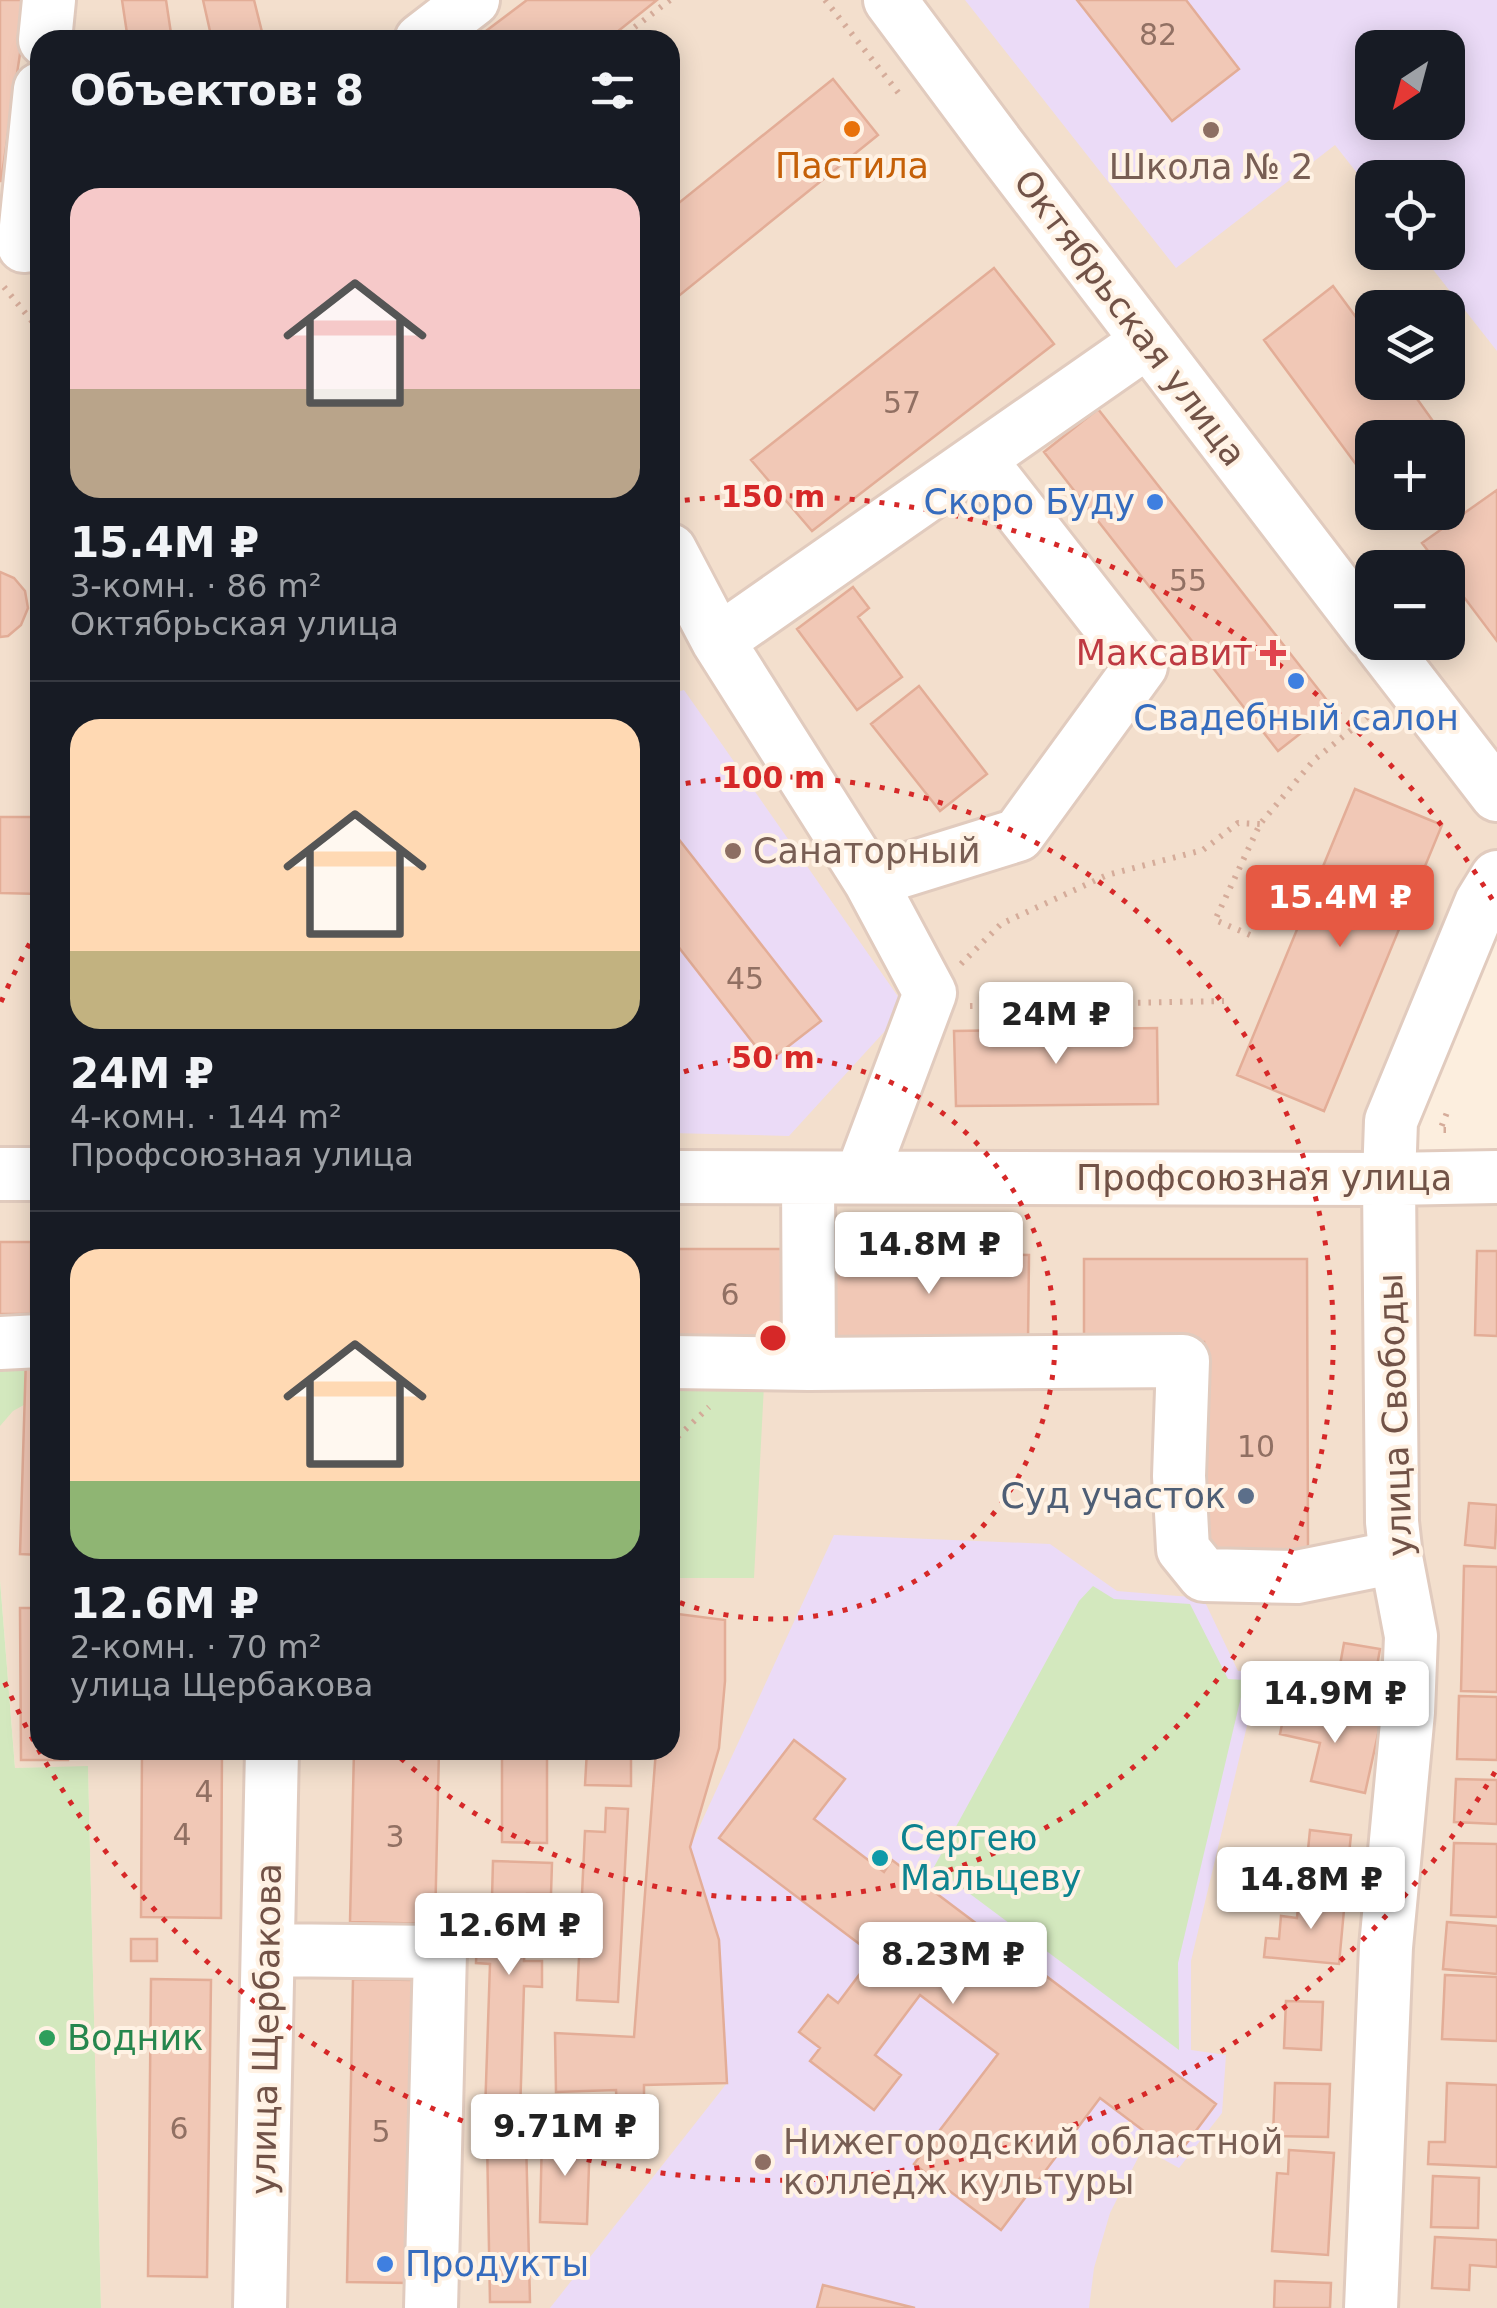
<!DOCTYPE html>
<html lang="ru">
<head>
<meta charset="utf-8">
<style>
  :root { --surface:#171b24; --page:#20242c; --text:#f1f3f6; --muted:#9ea1a6; --line:#363941; --accent:#e65943 }
  body { margin:0; font-family:"DejaVu Sans",sans-serif; background:var(--page); color:var(--text); height:100vh; display:flex; flex-direction:column; font-size:38px; white-space:nowrap }
  * { box-sizing:border-box; margin:0 }
  p { font-size:32px; color:var(--muted) }
  .icon { flex:none; width:55px; height:55px; fill:none; stroke:currentColor; stroke-width:2; stroke-linecap:round; stroke-linejoin:round }
  .map { position:relative; flex:1; overflow:hidden }
  .drawer { position:absolute; left:30px; top:30px; width:650px; height:1730px; display:flex; flex-direction:column; background:var(--surface); border-radius:30px; box-shadow:0 5px 25px #0003 }
  .drawer>* { flex:none }
  .needle { width:65px; rotate:216deg }
  .tools { position:absolute; left:1355px; top:30px; display:grid; gap:20px }
  .tools a { display:grid; place-items:center; width:110px; height:110px; border-radius:20px; background:var(--surface); box-shadow:0 5px 25px #0003; font-size:50px }
  .price { position:absolute; translate:-50% -85px; padding:0 22px; border-radius:10px; background:#fff; color:#222; font-size:32px; line-height:65px; filter:drop-shadow(0 2px 5px #0008) }
  .price::after { content:''; position:absolute; left:50%; top:60px; width:30px; height:22px; margin-left:-15px; background:inherit; clip-path:polygon(0 0,100% 0,50% 100%) }
  .price.current { background:var(--accent); color:#fff }
  ul { padding:0; list-style:none }
  li { display:grid; align-content:center; gap:20px; height:530px; padding:0 40px }
  li+li { border-top:2px solid var(--line) }
  li span { display:grid; place-items:center; height:310px; border-radius:30px; color:#555 }
  li>.icon { margin-inline-start:auto }
  span .icon { width:180px; height:180px; fill:#fffc; stroke-width:1 }
  li b { font-size:42px }
  h2 { display:flex; justify-content:space-between; align-items:center; height:120px; padding:0 40px; font-size:42px }
  .map>svg:first-child { display:block }
  .residential { fill:#f3dfcd; fill-rule:evenodd }
  .education { fill:#ebdbf7; fill-rule:evenodd }
  .green { fill:#d3e8be }
  .building { fill:#f1c8b6; stroke:#e3ad97; stroke-width:2.5 }
  .lines { fill:none; stroke-linecap:round; stroke-linejoin:round }
  .minor-casing { stroke:#e1cbbe; stroke-width:58 }
  .path { stroke:#d5ac9a; stroke-width:6; stroke-dasharray:2.5 8; stroke-linecap:butt }
  .minor { stroke:#fff; stroke-width:52 }
  .ring { fill:none; stroke:#d62828; stroke-width:5; stroke-dasharray:5 10 }
  .food-dot { fill:#e8710a; stroke:#fff2e4; stroke-width:4 }
  .education-dot { fill:#8d6e63; stroke:#fff2e4; stroke-width:4 }
  .shop-dot { fill:#3f7fe0; stroke:#fff2e4; stroke-width:4 }
  .health-dot { fill:#e0444e; stroke:#fff2e4; stroke-width:4 }
  .service-dot { fill:#5c6f8a; stroke:#fff2e4; stroke-width:4 }
  .culture-dot { fill:#0f9aa8; stroke:#fff2e4; stroke-width:4 }
  .leisure-dot { fill:#2e9e5b; stroke:#fff2e4; stroke-width:4 }
  .labels { text-anchor:middle; dominant-baseline:central; stroke-width:8; stroke-linejoin:round; paint-order:stroke }
  .number-label { font-size:30px; fill:#917063 }
  .food-label { font-size:35px; fill:#c56008; stroke:#fff2e4 }
  .education-label { font-size:35px; fill:#785e54; stroke:#fff2e4; text-anchor:start }
  .street-label { font-size:35px; fill:#715247; stroke:#fff2e4 }
  .shop-label { font-size:35px; fill:#366cbe; stroke:#fff2e4; text-anchor:end }
  .health-label { font-size:35px; fill:#be3a42; stroke:#fff2e4; text-anchor:end }
  .service-label { font-size:35px; fill:#4e5e75; stroke:#fff2e4; text-anchor:end }
  .culture-label { font-size:35px; fill:#0d838f; stroke:#fff2e4; text-anchor:start }
  .leisure-label { font-size:35px; fill:#27864d; stroke:#fff2e4; text-anchor:start }
  .centre { fill:#d62828; stroke:#fff2e4; stroke-width:5 }
  .ring-label { font-size:30px; text-anchor:middle; font-weight:bold; fill:#d62828; stroke:#fff2e4; stroke-width:8; stroke-linejoin:round; paint-order:stroke }
</style>
</head>
<body>
<div class="map">
<svg width="1497" height="2308" viewBox="0 0 1497 2308">
  <rect width="100%" height="100%" fill="#fceede"/>
  <path class="residential" d="M 0,0 L 1497,0 L 1497,877 L 1389,1179 L 1497,1177 L 1497,2308 L 101,2308 L 88,1767 L 15,1768 L 0,1580 ZM 40,40 L 670,40 L 670,1750 L 40,1750 ZM 1372,48 L 1448,48 L 1448,122 L 1372,122 ZM 1372,178 L 1448,178 L 1448,252 L 1372,252 ZM 1372,308 L 1448,308 L 1448,382 L 1372,382 ZM 1372,438 L 1448,438 L 1448,512 L 1372,512 ZM 1372,568 L 1448,568 L 1448,642 L 1372,642 Z"/>
  <path class="education" d="M 965,0 L 1497,0 L 1497,351 L 1420,253 L 1448,252 L 1448,178 L 1372,178 L 1372,192 L 1335,145 L 1176,268 ZM 1372,48 L 1448,48 L 1448,122 L 1372,122 Z
    M 684,690 L 906,1008 L 789,1136 L 670,1133 L 670,694 Z
    M 834,1535 L 1050,1544 L 1117,1591 L 1203,1598 L 1238,1671 L 1260,1671 L 1191,1961 L 1191,2050 L 1226,2055 L 1222,2113 L 1179,2168 L 1143,2148 L 1110,2213 L 1094,2268 L 1089,2308 L 550,2308 L 727,2083 L 719,1940 L 690,1847 Z"/>
  <path class="green" d="M 40,1322 L 40,1396 L 13,1411 L 0,1426 L 0,1332 Z
    M 670,1383 L 764,1385 L 754,1578 L 670,1578 Z
    M 0,1580 L 15,1768 L 88,1766 L 101,2308 L 0,2308 Z
    M 1093,1586 L 1114,1599 L 1190,1604 L 1228,1679 L 1245,1680 L 1178,1963 L 1179,2050 L 934,1867 L 1079,1601 Z"/>
  <path class="building" d="M 0,0 L 28,0 L 1,181 L 0,181 Z
    M 122,0 L 166,0 L 172,40 L 128,40 Z
    M 203,0 L 254,0 L 264,40 L 212,40 Z
    M 527,0 L 657,0 L 607,40 L 474,40 Z
    M 1077,0 L 1186,0 L 1239,69 L 1172,121 Z
    M 833,79 L 878,135 L 670,303 L 670,210 Z
    M 994,268 L 1054,344 L 812,531 L 751,460 Z
    M 1333,286 L 1372,339 L 1372,382 L 1405,382 L 1445,438 L 1372,438 L 1372,486 L 1264,340 Z
    M 1098,409 L 1333,708 L 1278,751 L 1044,452 Z
    M 1448,440 L 1459,456 L 1448,465 Z
    M 1497,490 L 1497,641 L 1448,576 L 1448,568 L 1441,568 L 1422,543 Z
    M 0,572 L 14,578 L 25,591 L 28,608 L 21,625 L 8,636 L 0,637 Z
    M 853,587 L 869,608 L 858,617 L 902,677 L 857,710 L 797,629 Z
    M 919,686 L 987,774 L 940,811 L 871,724 Z
    M 1355,789 L 1442,825 L 1324,1111 L 1237,1075 Z
    M 0,817 L 40,817 L 40,894 L 0,893 Z
    M 670,828 L 821,1021 L 768,1062 L 670,936 Z
    M 1157,1028 L 1158,1104 L 956,1106 L 954,1031 Z
    M 0,1242 L 31,1242 L 31,1314 L 0,1314 Z
    M 670,1249 L 790,1249 L 789,1339 L 670,1338 Z
    M 831,1251 L 1029,1255 L 1028,1342 L 829,1338 Z
    M 1477,1251 L 1497,1251 L 1497,1336 L 1475,1335 Z
    M 1084,1259 L 1307,1259 L 1308,1551 L 1205,1551 L 1204,1342 L 1084,1342 Z
    M 26,1357 L 40,1357 L 40,1555 L 20,1554 Z
    M 1469,1503 L 1497,1505 L 1495,1548 L 1465,1545 Z
    M 1464,1566 L 1497,1567 L 1497,1692 L 1461,1691 Z
    M 20,1608 L 40,1608 L 40,1750 L 68,1750 L 68,1760 L 21,1760 Z
    M 670,1613 L 725,1620 L 725,1681 L 719,1748 L 690,1847 L 719,1940 L 727,2083 L 644,2085 L 644,2109 L 617,2108 L 616,2090 L 556,2092 L 555,2033 L 634,2037 L 656,1750 L 670,1750 Z
    M 1344,1643 L 1380,1649 L 1369,1711 L 1333,1704 Z
    M 1459,1696 L 1497,1697 L 1497,1760 L 1457,1759 Z
    M 1286,1705 L 1380,1725 L 1365,1793 L 1311,1781 L 1320,1743 L 1280,1734 Z
    M 794,1740 L 845,1779 L 814,1819 L 884,1872 L 892,1860 L 1216,2104 L 1177,2156 L 1100,2098 L 1001,2230 L 914,2164 L 998,2054 L 920,1995 L 875,2055 L 901,2075 L 874,2110 L 810,2061 L 820,2048 L 799,2032 L 828,1995 L 838,2003 L 874,1955 L 719,1838 Z
    M 142,1750 L 222,1750 L 221,1918 L 141,1917 Z
    M 354,1750 L 439,1750 L 435,1924 L 350,1922 Z
    M 502,1750 L 547,1750 L 547,1843 L 502,1842 Z
    M 587,1750 L 631,1750 L 631,1786 L 585,1785 Z
    M 1456,1779 L 1497,1780 L 1497,1824 L 1454,1822 Z
    M 606,1808 L 628,1809 L 618,2002 L 577,2000 L 585,1831 L 605,1832 Z
    M 1310,1830 L 1351,1835 L 1346,1883 L 1305,1880 Z
    M 1454,1843 L 1497,1844 L 1497,1917 L 1451,1915 Z
    M 493,1861 L 552,1863 L 551,1894 L 527,1894 L 524,1961 L 542,1961 L 542,1987 L 524,1986 L 520,2114 L 485,2113 L 490,1964 L 476,1963 L 477,1934 L 491,1935 Z
    M 1299,1895 L 1345,1899 L 1339,1964 L 1264,1957 L 1266,1938 L 1279,1939 L 1281,1916 L 1297,1918 Z
    M 1447,1922 L 1497,1926 L 1497,1974 L 1443,1969 Z
    M 131,1939 L 157,1939 L 157,1961 L 131,1961 Z
    M 1445,1975 L 1497,1977 L 1497,2041 L 1442,2039 Z
    M 151,1979 L 211,1980 L 207,2277 L 148,2276 Z
    M 353,1979 L 415,1980 L 409,2283 L 347,2282 Z
    M 1286,2001 L 1323,2002 L 1321,2050 L 1284,2048 Z
    M 1275,2083 L 1330,2084 L 1328,2137 L 1273,2136 Z
    M 1447,2083 L 1497,2085 L 1497,2167 L 1428,2164 L 1429,2142 L 1445,2142 Z
    M 542,2134 L 590,2136 L 587,2224 L 540,2222 Z
    M 526,2138 L 530,2302 L 490,2302 L 487,2139 Z
    M 1289,2150 L 1334,2153 L 1328,2255 L 1272,2251 L 1277,2173 L 1288,2174 Z
    M 1433,2176 L 1479,2178 L 1478,2228 L 1431,2227 Z
    M 1435,2237 L 1497,2240 L 1497,2267 L 1470,2265 L 1469,2290 L 1432,2288 Z
    M 1275,2281 L 1331,2283 L 1330,2308 L 1274,2308 Z
    M 823,2285 L 915,2308 L 817,2308 Z"/>
  <g class="lines">
    <g class="minor-casing">
      <path id="minor" d="M 890,0 L 998,145 L 1372,634
        M 45,40 L 49,0
        M 421,40 L 473,0
        M 40,89 L 24,246 L 40,244
        M 670,550 L 718,641 L 870,881 L 930,993 L 861,1177
        M 718,641 L 1148,341
        M 1379,642 L 1497,795
        M 870,881 L 1018,835 L 1141,666 L 979,459
        M 0,1174 L 40,1174
        M 670,1177 L 1389,1179 L 1497,1177
        M 808,1178 L 809,1364 L 1183,1361 L 1179,1476 L 1183,1549 L 1204,1575 L 1297,1577 L 1396,1557
        M 0,1343 L 40,1341
        M 670,1362 L 809,1364
        M 268,1950 L 440,1952 L 431,2308
        M 260,2308 L 272,1750
        M 1371,2308 L 1386,1947 L 1408,1712 L 1411,1636 L 1396,1557 L 1392,1522 L 1389,1179 L 1391,1121 L 1481,903 L 1497,877"/>
    </g>
    <path class="path" d="M 825,0 L 901,96
      M 618,40 L 670,0
      M 4,287 L 40,331
      M 1250,935 L 1215,920 L 1260,824 L 1314,760 L 1376,710
      M 961,964 L 1001,924 L 1107,875 L 1203,850 L 1238,823 L 1260,824
      M 970,1006 L 1224,1001
      M 1446,1130 L 1440,1130 L 1448,1110
      M 670,1444 L 709,1407"/>
    <use href="#minor" class="minor"/>
  </g>
  <g class="ring">
    <path d="M670 1077A281 281 0 1 1 670 1599"/>
    <path d="M671 786A561 561 0 1 1 394 1752"/>
    <path d="M1495 1772A842 842 0 0 1 1 1674M1 1002A842 842 0 0 1 37 930M670 502A842 842 0 0 1 1495 904"/>
  </g>
  <circle class="food-dot" cx="852" cy="129" r="10"/>
  <g class="education-dot">
    <circle cx="1211" cy="130" r="10"/>
    <circle cx="733" cy="851" r="10"/>
    <circle cx="763" cy="2162" r="10"/>
  </g>
  <g class="shop-dot">
    <circle cx="1155" cy="502" r="10"/>
    <circle cx="1296" cy="681" r="10"/>
    <circle cx="385" cy="2264" r="10"/>
  </g>
  <path class="health-dot" d="M1268 638h10v10h10v10h-10v10h-10v-10h-10v-10h10z"/>
  <circle class="service-dot" cx="1246" cy="1496" r="10"/>
  <circle class="culture-dot" cx="880" cy="1858" r="10"/>
  <circle class="leisure-dot" cx="47" cy="2038" r="10"/>
  <g class="labels">
    <g class="number-label">
      <text x="1158" y="34">82</text>
      <text x="902" y="402">57</text>
      <text x="1188" y="580">55</text>
      <text x="745" y="978">45</text>
      <text x="730" y="1294">6</text>
      <text x="1256" y="1446">10</text>
      <text x="204" y="1791">4</text>
      <text x="182" y="1834">4</text>
      <text x="395" y="1836">3</text>
      <text x="179" y="2128">6</text>
      <text x="381" y="2131">5</text>
    </g>
    <g class="food-label">
      <text x="852" y="166">Пастила</text>
    </g>
    <g class="education-label">
      <text x="1211" y="167" text-anchor="middle">Школа № 2</text>
      <text x="753" y="851">Санаторный</text>
      <text x="783" y="2142">Нижегородский областной<tspan x="783" dy="40">колледж культуры</tspan></text>
    </g>
    <g class="street-label">
      <text transform="translate(1130 318) rotate(53)">Октябрьская улица</text>
      <text x="1264" y="1178">Профсоюзная улица</text>
      <text transform="translate(1395 1415) rotate(-92)">улица Свободы</text>
      <text transform="translate(266 2029) rotate(-89)">улица Щербакова</text>
    </g>
    <g class="shop-label">
      <text x="1135" y="502">Скоро Буду</text>
      <text x="1296" y="718" text-anchor="middle">Свадебный салон</text>
      <text x="405" y="2264" text-anchor="start">Продукты</text>
    </g>
    <g class="health-label">
      <text x="1253" y="653">Максавит</text>
    </g>
    <g class="service-label">
      <text x="1226" y="1496">Суд участок</text>
    </g>
    <g class="culture-label">
      <text x="900" y="1838">Сергею<tspan x="900" dy="40">Мальцеву</tspan></text>
    </g>
    <g class="leisure-label">
      <text x="67" y="2038">Водник</text>
    </g>
  </g>
  <circle cx="773" cy="1338" r="15" class="centre"/>
  <g class="ring-label">
    <text x="773" y="507">150 m</text>
    <text x="773" y="788">100 m</text>
    <text x="773" y="1068">50 m</text>
  </g>
</svg>
<div class="tools">
<a><svg class="needle" viewBox="-14 -14 28 28"><path d="M0-13l5 13h-10z" fill="#e53935"/><path d="M0 13l5-13h-10z" fill="#9ea1a6"/></svg></a>
<a><svg class="icon" aria-label="locate" viewBox="0 0 24 24"><circle cx="12" cy="12" r="6"/><path d="M12 2v4M12 18v4M2 12h4M18 12h4"/></svg></a>
<a><svg class="icon" aria-label="layers" viewBox="0 0 24 24"><path d="M12 4l9 5-9 5-9-5zM3 14l9 5 9-5"/></svg></a>
<a>+</a>
<a>−</a>
</div>
<b class="price current" style="left:1340px;top:950px">15.4M ₽</b>
<b class="price" style="left:1056px;top:1067px">24M ₽</b>
<b class="price" style="left:929px;top:1297px">14.8M ₽</b>
<b class="price" style="left:1335px;top:1746px">14.9M ₽</b>
<b class="price" style="left:1311px;top:1932px">14.8M ₽</b>
<b class="price" style="left:509px;top:1978px">12.6M ₽</b>
<b class="price" style="left:953px;top:2007px">8.23M ₽</b>
<b class="price" style="left:565px;top:2179px">9.71M ₽</b>
<section class="drawer">
<h2>Объектов: 8<svg class="icon" aria-label="filters" viewBox="0 0 24 24"><path d="M4 7h16M4 17h16"/><circle cx="9" cy="7" r="2"/><circle cx="15" cy="17" r="2"/></svg></h2>
<ul>
<li><span style="background:linear-gradient(#f6c9c9 65%,#b9a48a 0)"><svg class="icon" aria-label="home" viewBox="0 0 24 24"><path d="M3 11l9-7 9 7M6 9v11h12V9"/></svg></span><div><b>15.4M ₽</b><p>3-комн. · 86 m²</p><p>Октябрьская улица</p></div></li>
<li><span style="background:linear-gradient(#ffd9b3 75%,#c2b280 0)"><svg class="icon" aria-label="home" viewBox="0 0 24 24"><path d="M3 11l9-7 9 7M6 9v11h12V9"/></svg></span><div><b>24M ₽</b><p>4-комн. · 144 m²</p><p>Профсоюзная улица</p></div></li>
<li><span style="background:linear-gradient(#ffd9b3 75%,#8fb573 0)"><svg class="icon" aria-label="home" viewBox="0 0 24 24"><path d="M3 11l9-7 9 7M6 9v11h12V9"/></svg></span><div><b>12.6M ₽</b><p>2-комн. · 70 m²</p><p>улица Щербакова</p></div></li>
</ul>
</section>
</div>
</body>
</html>
